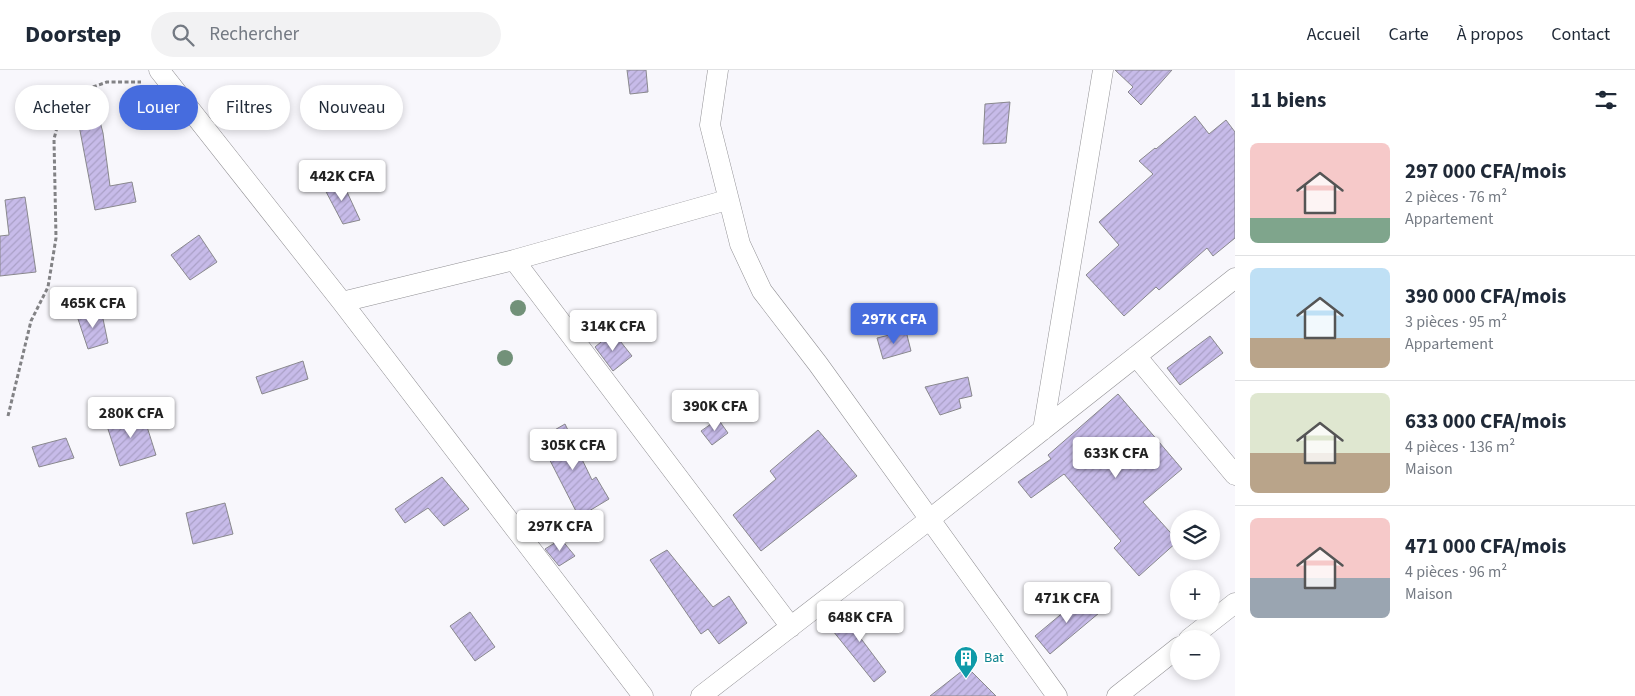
<!DOCTYPE html>
<html lang="fr">
<head>
<meta charset="utf-8">
<style>
  :root { --surface:#fff; --page:#f2f2f3; --text:#1f2937; --muted:#747a83; --line:#e0e1e3; --accent:#466cde }
  body { margin:0; font-family:"Source Sans 3",sans-serif; background:var(--page); color:var(--text); height:100vh; display:flex; flex-direction:column; font-size:19px; white-space:nowrap }
  * { box-sizing:border-box; margin:0 }
  p { font-size:16px; color:var(--muted) }
  .icon { flex:none; width:28px; height:28px; fill:none; stroke:currentColor; stroke-width:2; stroke-linecap:round; stroke-linejoin:round }
  .map { position:relative; flex:1; overflow:hidden }
  .details { display:flex; flex-direction:column; background:var(--surface); width:400px }
  .details>* { flex:none }
  .top-card { position:absolute; left:15px; top:15px; width:475px; height:45px; display:flex; gap:10px }
  .tools { position:absolute; left:1170px; top:440px; display:grid; gap:10px }
  .tools a { display:grid; place-items:center; width:50px; height:50px; border-radius:50%; background:var(--surface); box-shadow:0 2px 8px #0003; font-size:25px }
  .price { position:absolute; translate:-50% -42px; padding:0 11px; border-radius:5px; background:#fff; color:#222; font-size:16px; line-height:32px; filter:drop-shadow(0 1px 2px #0008) }
  .price::after { content:''; position:absolute; left:50%; top:30px; width:15px; height:11px; margin-left:-8px; background:inherit; clip-path:polygon(0 0,100% 0,50% 100%) }
  .price.on { background:var(--accent); color:#fff }
  ul { padding:0; list-style:none }
  li { display:flex; align-items:center; gap:15px; height:125px; padding:0 15px }
  li+li { border-top:1px solid var(--line) }
  li span { display:grid; place-items:center; flex:none; width:140px; height:100px; border-radius:8px; color:#555 }
  li>.icon { margin-inline-start:auto }
  span .icon { width:60px; height:60px; fill:#fffc; stroke-width:1 }
  li b { font-size:21px }
  h2 { display:flex; justify-content:space-between; align-items:center; height:60px; padding:0 15px; font-size:21px }
  .chip { padding:0 18px; border-radius:22px; background:var(--surface); box-shadow:0 2px 8px #0003; font-size:18px; line-height:45px }
  .chip.on { background:var(--accent); color:#fff }
  header { display:flex; align-items:center; gap:30px; box-sizing:border-box; height:70px; padding:0 25px; background:var(--surface); border-bottom:1px solid var(--line) }
  header strong { font-size:24px }
  nav { display:flex; gap:28px; margin-inline-start:auto; font-size:18px }
  .search { width:350px; height:45px; background:var(--page); display:flex; align-items:center; gap:12px; box-sizing:border-box; padding:0 18px; border-radius:28px; color:var(--muted); font-size:19px }
  main { display:flex; flex:1; min-height:0 }
  .map>svg:first-child { display:block }
  .building { fill:url(#building-hatch); stroke:#89888d }
  .lines { fill:none; stroke-linecap:round; stroke-linejoin:round }
  .street-casing { stroke:#919094; stroke-width:21 }
  .path { stroke:#828285; stroke-width:3; stroke-dasharray:4 2.5; stroke-linecap:butt }
  .street { stroke:#fff; stroke-width:20 }
  .tree { fill:#729179 }
  .labels { text-anchor:middle; dominant-baseline:central; stroke-width:4; stroke-linejoin:round; paint-order:stroke }
  .culture-label { font-size:14px; fill:#0d838f; stroke:#fff; text-anchor:start }
</style>
</head>
<body>
<header>
<strong>Doorstep</strong>
<div class="search"><svg class="icon" aria-label="search" viewBox="0 0 24 24"><circle cx="10" cy="10" r="6"/><path d="M15 15l6 6"/></svg>Rechercher</div>
<nav><a>Accueil</a><a>Carte</a><a>À propos</a><a>Contact</a></nav>
</header>
<main>
<div class="map">
<svg width="1235" height="626" viewBox="0 0 1235 626">
  <defs>
    <pattern id="building-hatch" width="6" height="6" patternUnits="userSpaceOnUse" patternTransform="scale(1.25)"><rect width="6" height="6" fill="#c7bbe9"/><path d="M-1 1l2-2M0 6l6-6M5 7l2-2" fill="none" stroke="#aaa0c7"/></pattern>
  </defs>
  <rect width="100%" height="100%" fill="#f8f7fc"/>
  <path class="building" d="M 627,0 L 646,0 L 648,22 L 630,24 Z
    M 1115,0 L 1172,0 L 1141,35 L 1128,22 L 1133,17 Z
    M 95,32 L 103,63 L 110,116 L 132,112 L 136,132 L 95,140 L 75,34 Z
    M 1010,32 L 1006,73 L 983,74 L 985,34 Z
    M 1195,46 L 1209,64 L 1226,50 L 1235,62 L 1235,168 L 1213,186 L 1207,178 L 1159,220 L 1156,217 L 1124,246 L 1086,205 L 1119,175 L 1099,152 L 1153,104 L 1139,91 L 1155,78 L 1156,79 Z
    M 341,109 L 360,150 L 343,154 L 323,116 Z
    M 25,127 L 36,202 L 0,206 L 0,166 L 9,165 L 5,130 Z
    M 199,165 L 217,192 L 190,210 L 171,185 Z
    M 101,239 L 108,273 L 88,279 L 77,246 Z
    M 906,261 L 911,281 L 883,289 L 877,268 Z
    M 613,262 L 632,286 L 613,301 L 595,277 Z
    M 1210,266 L 1223,283 L 1180,315 L 1167,298 Z
    M 303,291 L 308,309 L 262,324 L 256,307 Z
    M 968,307 L 972,326 L 959,329 L 961,338 L 940,345 L 925,317 Z
    M 1118,324 L 1182,399 L 1143,432 L 1178,471 L 1139,506 L 1114,478 L 1121,471 L 1064,404 L 1031,428 L 1018,412 L 1051,389 L 1048,385 Z
    M 142,341 L 156,385 L 120,396 L 106,353 Z
    M 718,349 L 728,363 L 712,375 L 701,361 Z
    M 565,354 L 592,410 L 596,407 L 609,429 L 579,447 L 539,369 Z
    M 818,360 L 857,406 L 761,481 L 733,445 L 776,409 L 770,401 Z
    M 66,368 L 74,388 L 39,397 L 32,377 Z
    M 442,407 L 469,439 L 444,456 L 428,438 L 405,453 L 395,439 Z
    M 225,433 L 233,464 L 193,474 L 186,443 Z
    M 561,469 L 575,486 L 559,496 L 545,479 Z
    M 667,480 L 713,537 L 729,526 L 747,553 L 719,574 L 708,559 L 701,564 L 650,490 Z
    M 1084,525 L 1099,543 L 1050,584 L 1035,566 Z
    M 862,537 L 874,552 L 859,566 L 886,602 L 874,612 L 833,561 Z
    M 470,542 L 495,577 L 475,591 L 450,556 Z
    M 967,597 L 996,626 L 930,626 Z"/>
  <g class="lines">
    <g class="street-casing">
      <path id="street" d="M 159,0 L 342,232 L 643,626
        M 718,0 L 710,55 L 740,174 L 762,221 L 818,294 L 1057,626
        M 514,190 L 791,557
        M 342,232 L 514,190 L 727,130
        M 1136,286 L 1235,405
        M 1043,360 L 1103,0
        M 1189,569 L 1235,533
        M 701,626 L 930,449 L 1235,208
        M 1117,626 L 1179,577"/>
    </g>
    <path class="path" d="M 8,346 L 31,251 L 48,217 L 56,168 L 54,69 L 65,27 L 107,12 L 141,12"/>
    <use href="#street" class="street"/>
  </g>
  <g class="tree">
    <circle cx="518" cy="238" r="8"/>
    <circle cx="505" cy="288" r="8"/>
  </g>
  <defs>
    <g id="building-pin" transform="scale(1.25)"><path d="M0 17L-7.5 6A9.5 9.5 0 1 1 7.5 6Z" fill="#0f9aa8" stroke="#fff"/><path d="M-4-6H4V6H1V3H-1V6H-4ZM-2.5-4.3h1.7v1.8h-1.7ZM.8-4.3h1.7v1.8H.8ZM-2.5-1h1.7V.8h-1.7ZM.8-1h1.7V.8H.8Z" fill="#fff"/></g>
  </defs>
  <g fill-rule="evenodd">
    <use href="#building-pin" x="966" y="588"/>
  </g>
  <g class="labels">
    <g class="culture-label">
      <text x="984" y="588">Bat</text>
    </g>
  </g>
</svg>
<div class="tools">
<a><svg class="icon" aria-label="layers" viewBox="0 0 24 24"><path d="M12 4l9 5-9 5-9-5zM3 14l9 5 9-5"/></svg></a>
<a>+</a>
<a>−</a>
</div>
<b class="price" style="left:342px;top:132px">442K CFA</b>
<b class="price" style="left:93px;top:259px">465K CFA</b>
<b class="price on" style="left:894px;top:275px">297K CFA</b>
<b class="price" style="left:613px;top:282px">314K CFA</b>
<b class="price" style="left:715px;top:362px">390K CFA</b>
<b class="price" style="left:131px;top:369px">280K CFA</b>
<b class="price" style="left:573px;top:401px">305K CFA</b>
<b class="price" style="left:1116px;top:409px">633K CFA</b>
<b class="price" style="left:560px;top:482px">297K CFA</b>
<b class="price" style="left:1067px;top:554px">471K CFA</b>
<b class="price" style="left:860px;top:573px">648K CFA</b>
<div class="top-card">
<a class="chip">Acheter</a>
<a class="chip on">Louer</a>
<a class="chip">Filtres</a>
<a class="chip">Nouveau</a>
</div>
</div>
<section class="details">
<h2>11 biens<svg class="icon" aria-label="filters" viewBox="0 0 24 24"><path d="M4 7h16M4 17h16"/><circle cx="9" cy="7" r="2"/><circle cx="15" cy="17" r="2"/></svg></h2>
<ul>
<li><span style="background:linear-gradient(#f6c9c9 75%,#7fa58c 0)"><svg class="icon" aria-label="home" viewBox="0 0 24 24"><path d="M3 11l9-7 9 7M6 9v11h12V9"/></svg></span><div><b>297 000 CFA/mois</b><p>2 pièces · 76 m²</p><p>Appartement</p></div></li>
<li><span style="background:linear-gradient(#bfe0f5 70%,#b9a48a 0)"><svg class="icon" aria-label="home" viewBox="0 0 24 24"><path d="M3 11l9-7 9 7M6 9v11h12V9"/></svg></span><div><b>390 000 CFA/mois</b><p>3 pièces · 95 m²</p><p>Appartement</p></div></li>
<li><span style="background:linear-gradient(#dfe7d0 60%,#b9a48a 0)"><svg class="icon" aria-label="home" viewBox="0 0 24 24"><path d="M3 11l9-7 9 7M6 9v11h12V9"/></svg></span><div><b>633 000 CFA/mois</b><p>4 pièces · 136 m²</p><p>Maison</p></div></li>
<li><span style="background:linear-gradient(#f6c9c9 60%,#9aa5b1 0)"><svg class="icon" aria-label="home" viewBox="0 0 24 24"><path d="M3 11l9-7 9 7M6 9v11h12V9"/></svg></span><div><b>471 000 CFA/mois</b><p>4 pièces · 96 m²</p><p>Maison</p></div></li>
</ul>
</section>
</main>
</body>
</html>
